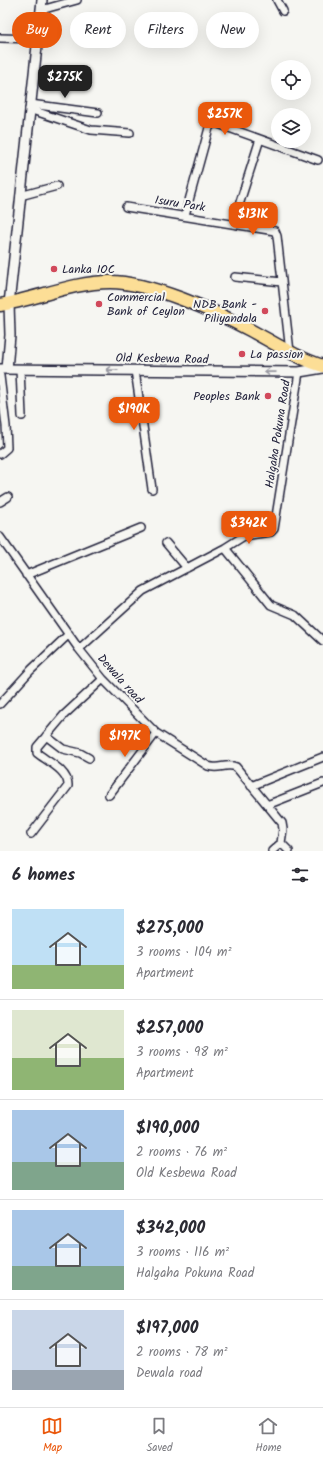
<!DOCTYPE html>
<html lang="en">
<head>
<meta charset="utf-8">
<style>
  :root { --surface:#fff; --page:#f2f2f3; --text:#2b2b33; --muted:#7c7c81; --line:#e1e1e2; --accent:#ea580c }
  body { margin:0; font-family:Kalam,sans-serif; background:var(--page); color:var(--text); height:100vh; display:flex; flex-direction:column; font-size:15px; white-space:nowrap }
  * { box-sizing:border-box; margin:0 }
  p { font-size:13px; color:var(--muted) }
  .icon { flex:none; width:22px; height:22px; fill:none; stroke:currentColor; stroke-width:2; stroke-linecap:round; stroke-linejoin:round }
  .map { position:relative; height:851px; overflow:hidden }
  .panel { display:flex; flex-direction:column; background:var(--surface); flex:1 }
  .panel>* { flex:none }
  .banner { position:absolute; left:12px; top:12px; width:299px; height:36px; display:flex; gap:8px }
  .fabs { position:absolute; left:271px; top:60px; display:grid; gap:8px }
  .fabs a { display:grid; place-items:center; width:40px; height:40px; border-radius:50%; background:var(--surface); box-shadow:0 4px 16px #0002; font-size:20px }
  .price { position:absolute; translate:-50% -34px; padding:0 9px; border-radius:8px; background:var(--accent); color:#fff; font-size:13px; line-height:26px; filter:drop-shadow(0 1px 2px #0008) }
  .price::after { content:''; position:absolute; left:50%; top:24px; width:12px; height:9px; margin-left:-6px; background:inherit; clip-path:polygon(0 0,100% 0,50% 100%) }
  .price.selected { background:#222; color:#fff }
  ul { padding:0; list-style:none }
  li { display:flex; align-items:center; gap:12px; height:100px; padding:0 12px }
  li+li { border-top:1px solid var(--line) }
  li span { display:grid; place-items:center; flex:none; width:112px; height:80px; border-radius:0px; color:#555 }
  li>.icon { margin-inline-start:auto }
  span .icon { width:48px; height:48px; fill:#fffc; stroke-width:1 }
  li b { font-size:17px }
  h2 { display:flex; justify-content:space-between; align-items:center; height:48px; padding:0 12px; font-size:17px }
  .chip { padding:0 14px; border-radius:18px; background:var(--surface); box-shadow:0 4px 16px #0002; font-size:14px; line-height:36px }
  .chip.selected { background:var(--accent); color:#fff }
  .menu { display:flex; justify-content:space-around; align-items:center; height:56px; border-top:1px solid var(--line); background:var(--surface); font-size:11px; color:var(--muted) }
  .menu a { display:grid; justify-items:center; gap:2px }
  .menu .selected { color:var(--accent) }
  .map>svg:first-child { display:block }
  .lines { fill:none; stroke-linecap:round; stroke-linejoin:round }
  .minor-casing { stroke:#22223b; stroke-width:10 }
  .tertiary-casing { stroke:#22223b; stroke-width:12 }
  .primary-casing { stroke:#22223b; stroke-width:15 }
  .minor { stroke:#f6f6f2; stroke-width:7 }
  .tertiary { stroke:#f6f6f2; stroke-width:9 }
  .primary { stroke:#fcde96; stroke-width:12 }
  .oneway { stroke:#9797a0 }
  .poi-dot { fill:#d1495b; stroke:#f6f6f2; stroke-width:1.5 }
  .labels { text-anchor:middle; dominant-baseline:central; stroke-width:4; stroke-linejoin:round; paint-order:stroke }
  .street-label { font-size:12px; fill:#22223b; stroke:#f6f6f2 }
  .poi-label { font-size:12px; fill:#22223b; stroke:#f6f6f2; text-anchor:start }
</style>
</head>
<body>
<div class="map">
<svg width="323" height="851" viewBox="0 0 323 851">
  <rect width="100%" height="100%" fill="#f6f6f2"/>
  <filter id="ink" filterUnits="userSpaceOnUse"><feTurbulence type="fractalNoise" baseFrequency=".025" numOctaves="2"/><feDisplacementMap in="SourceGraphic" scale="8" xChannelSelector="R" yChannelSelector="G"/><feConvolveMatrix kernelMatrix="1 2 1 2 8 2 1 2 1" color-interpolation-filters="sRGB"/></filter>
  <g filter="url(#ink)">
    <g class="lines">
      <g class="minor-casing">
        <path id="minor" d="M 277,0 L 283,11
          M 41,10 L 77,0
          M 0,38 L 37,39
          M 30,104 L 98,113
          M 29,109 L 91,130 L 130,133
          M 20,196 L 57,186
          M 126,207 L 275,231 L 277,236 L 290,352
          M 185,215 L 209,128 L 212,124 L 218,124 L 318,160
          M 236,223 L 240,202 L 260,139
          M 235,277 L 282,282
          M 20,369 L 22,416
          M 135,370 L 152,489
          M 0,376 L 6,426 L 7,448 L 0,454
          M 0,502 L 8,497
          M 0,537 L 79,649 L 103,679 L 156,733 L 208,766 C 218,770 226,763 236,767 L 282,823 L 283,829 L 281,843 L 289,851
          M 166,543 L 187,568
          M 225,548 L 271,605 L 295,615 L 323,641
          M 26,575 L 141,528
          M 79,649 L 143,591 L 225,548 L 244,536 L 271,532 L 274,529 L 299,372
          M 0,704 L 31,670 L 69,634
          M 46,736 L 63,749 L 80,753 L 89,758
          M 251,786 L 323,757
          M 109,795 L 156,733
          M 267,805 L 323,783
          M 31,834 L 68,786 C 69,771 47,761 37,753 L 37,747 L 64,715 L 103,679
          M 272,851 L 281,843"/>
      </g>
      <g class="tertiary-casing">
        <path id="tertiary" d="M 0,369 L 299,372 L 323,368
          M 7,369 L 10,335 L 9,304 L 42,0"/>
      </g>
      <g class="primary-casing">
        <path id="primary" d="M 0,305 C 36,299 73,282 110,282 C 149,282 215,311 250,330 C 274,343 297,358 323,366"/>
      </g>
      <use href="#minor" class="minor"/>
      <use href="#tertiary" class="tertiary"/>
      <use href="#primary" class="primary"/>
    </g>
    <defs><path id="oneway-shaft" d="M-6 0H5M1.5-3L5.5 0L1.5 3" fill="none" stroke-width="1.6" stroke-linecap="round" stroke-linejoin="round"/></defs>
    <g class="oneway">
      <use href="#oneway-shaft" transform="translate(112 370) rotate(-179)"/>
      <use href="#oneway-shaft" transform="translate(270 372) rotate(-179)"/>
    </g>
  </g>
  <g class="poi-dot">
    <circle cx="54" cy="269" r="4"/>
    <circle cx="99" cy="304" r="4"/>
    <circle cx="265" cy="311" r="4"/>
    <circle cx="242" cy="354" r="4"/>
    <circle cx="268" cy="396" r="4"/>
  </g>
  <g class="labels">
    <g class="street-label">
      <text transform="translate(180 204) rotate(9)">Isuru Park</text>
      <text transform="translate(162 359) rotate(1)">Old Kesbewa Road</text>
      <text transform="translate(278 434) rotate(-81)">Halgaha Pokuna Road</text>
      <text transform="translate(120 679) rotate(48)">Dewala road</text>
    </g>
    <g class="poi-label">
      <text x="62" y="269">Lanka IOC</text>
      <text x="107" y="297">Commercial<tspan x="107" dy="14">Bank of Ceylon</tspan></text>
      <text x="257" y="304" text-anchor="end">NDB Bank -<tspan x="257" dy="14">Piliyandala</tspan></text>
      <text x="250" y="354">La passion</text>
      <text x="260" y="396" text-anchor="end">Peoples Bank</text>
    </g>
  </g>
</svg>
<div class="fabs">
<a><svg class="icon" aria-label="locate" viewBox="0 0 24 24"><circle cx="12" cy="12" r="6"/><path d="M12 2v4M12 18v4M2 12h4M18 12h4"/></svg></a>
<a><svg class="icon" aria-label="layers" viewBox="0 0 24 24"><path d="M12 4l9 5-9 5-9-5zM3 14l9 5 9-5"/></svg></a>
</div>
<b class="price selected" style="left:65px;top:99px">$275K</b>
<b class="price" style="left:225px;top:136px">$257K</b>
<b class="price" style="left:253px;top:236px">$131K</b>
<b class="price" style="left:134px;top:431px">$190K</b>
<b class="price" style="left:249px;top:545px">$342K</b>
<b class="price" style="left:125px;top:758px">$197K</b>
<div class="banner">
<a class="chip selected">Buy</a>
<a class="chip">Rent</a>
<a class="chip">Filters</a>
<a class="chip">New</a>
</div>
</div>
<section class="panel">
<h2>6 homes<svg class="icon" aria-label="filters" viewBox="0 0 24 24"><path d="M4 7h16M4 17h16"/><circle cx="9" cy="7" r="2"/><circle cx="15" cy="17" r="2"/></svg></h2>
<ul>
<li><span style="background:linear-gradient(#bfe0f5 70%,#8fb573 0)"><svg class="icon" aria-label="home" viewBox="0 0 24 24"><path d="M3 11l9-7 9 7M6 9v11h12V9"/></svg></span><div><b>$275,000</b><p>3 rooms · 104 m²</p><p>Apartment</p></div></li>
<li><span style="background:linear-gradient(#dfe7d0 60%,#8fb573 0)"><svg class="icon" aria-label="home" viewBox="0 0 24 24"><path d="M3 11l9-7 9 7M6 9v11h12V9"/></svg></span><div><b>$257,000</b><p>3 rooms · 98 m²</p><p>Apartment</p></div></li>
<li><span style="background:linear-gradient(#a9c7e8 65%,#7fa58c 0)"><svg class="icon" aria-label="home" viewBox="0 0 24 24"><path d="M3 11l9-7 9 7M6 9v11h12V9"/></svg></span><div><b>$190,000</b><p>2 rooms · 76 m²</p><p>Old Kesbewa Road</p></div></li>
<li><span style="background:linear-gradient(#a9c7e8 70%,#7fa58c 0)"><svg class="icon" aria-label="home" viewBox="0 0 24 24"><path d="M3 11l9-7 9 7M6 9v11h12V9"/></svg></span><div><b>$342,000</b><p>3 rooms · 116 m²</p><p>Halgaha Pokuna Road</p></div></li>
<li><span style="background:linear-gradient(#c9d6e8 75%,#9aa5b1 0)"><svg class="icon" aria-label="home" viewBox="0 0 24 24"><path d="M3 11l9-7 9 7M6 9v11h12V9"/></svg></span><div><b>$197,000</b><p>2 rooms · 78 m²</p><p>Dewala road</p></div></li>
</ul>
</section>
<nav class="menu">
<a class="selected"><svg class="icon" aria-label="map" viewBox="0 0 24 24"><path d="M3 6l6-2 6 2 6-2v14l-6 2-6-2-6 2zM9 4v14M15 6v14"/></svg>Map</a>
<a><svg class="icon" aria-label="saved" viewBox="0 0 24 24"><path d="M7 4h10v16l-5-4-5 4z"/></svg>Saved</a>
<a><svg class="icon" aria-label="home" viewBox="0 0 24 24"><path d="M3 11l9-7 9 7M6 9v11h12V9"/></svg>Home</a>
</nav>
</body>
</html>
